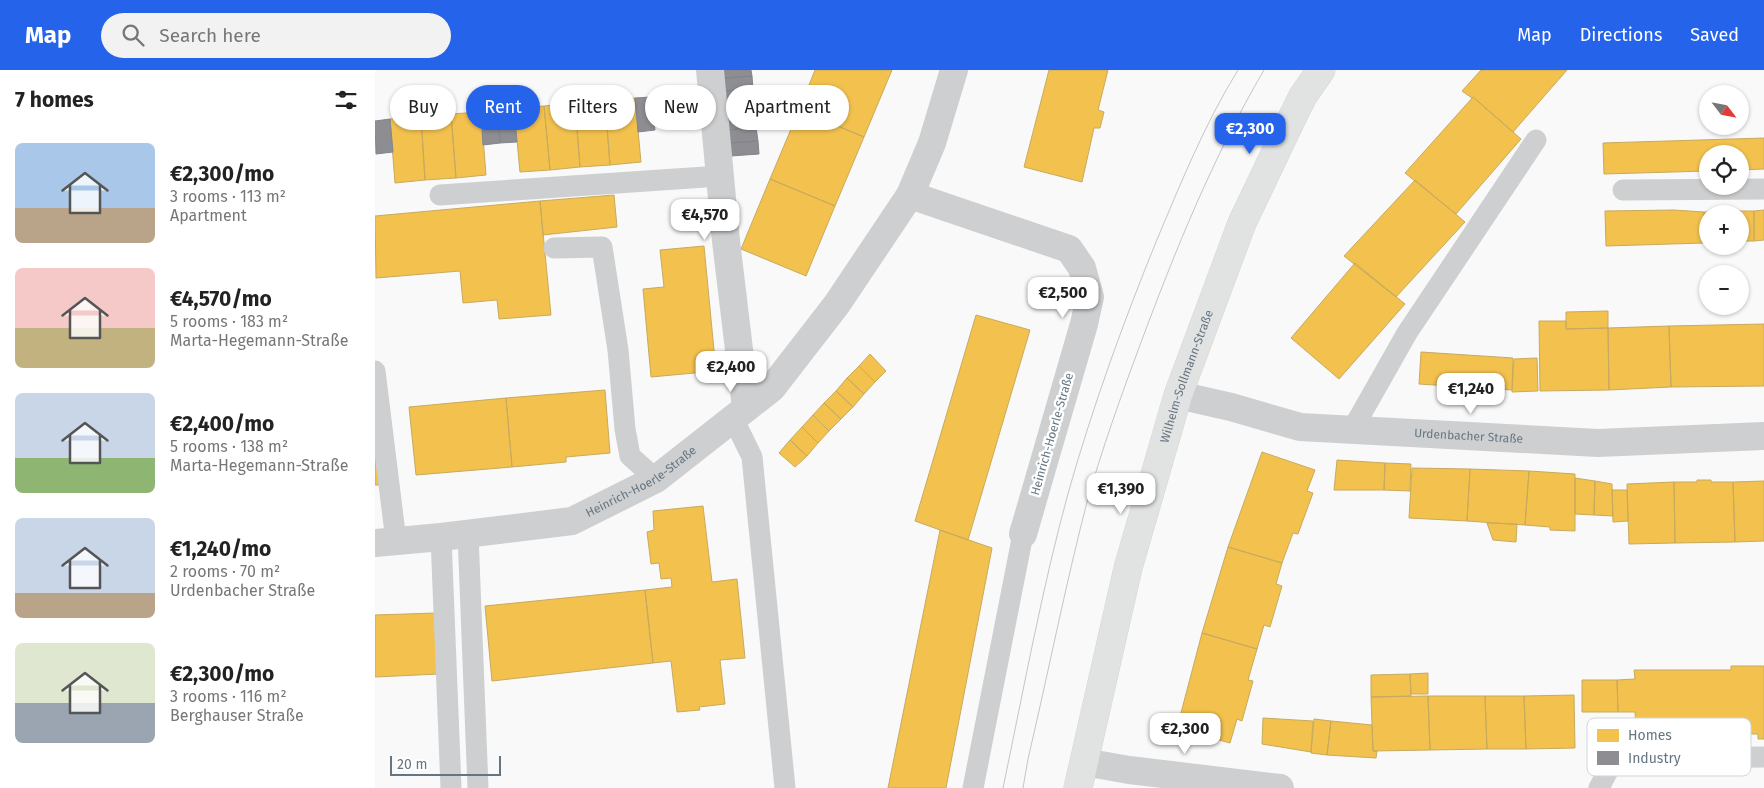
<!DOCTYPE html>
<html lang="en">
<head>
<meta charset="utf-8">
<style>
  :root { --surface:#fff; --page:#f2f2f2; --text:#222; --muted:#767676; --accent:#2563eb }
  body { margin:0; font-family:"Fira Sans",sans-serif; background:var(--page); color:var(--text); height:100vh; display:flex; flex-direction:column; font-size:19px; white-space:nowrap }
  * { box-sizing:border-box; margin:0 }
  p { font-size:16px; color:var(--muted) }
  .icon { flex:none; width:28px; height:28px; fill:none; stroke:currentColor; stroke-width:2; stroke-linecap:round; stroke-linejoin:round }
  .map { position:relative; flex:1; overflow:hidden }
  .sheet { display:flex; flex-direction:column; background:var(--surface); width:375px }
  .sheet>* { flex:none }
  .guide { position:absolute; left:15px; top:15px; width:475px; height:45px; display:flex; gap:10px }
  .needle { width:32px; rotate:122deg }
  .controls { position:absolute; left:1324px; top:15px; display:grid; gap:10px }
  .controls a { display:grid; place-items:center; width:50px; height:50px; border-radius:50%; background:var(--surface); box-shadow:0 1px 4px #0004; font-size:25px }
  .scale { position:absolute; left:15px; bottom:12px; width:111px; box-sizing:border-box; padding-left:5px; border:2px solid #657683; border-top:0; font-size:14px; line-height:18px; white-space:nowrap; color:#657683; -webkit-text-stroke:4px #fff; paint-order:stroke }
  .price { position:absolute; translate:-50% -42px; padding:0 11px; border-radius:10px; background:#fff; color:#222; font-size:16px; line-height:32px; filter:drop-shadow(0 1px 2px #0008) }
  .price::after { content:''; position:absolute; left:50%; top:30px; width:15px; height:11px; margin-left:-8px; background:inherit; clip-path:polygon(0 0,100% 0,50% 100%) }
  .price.selected { background:var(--accent); color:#fff }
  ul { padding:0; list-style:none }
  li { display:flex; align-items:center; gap:15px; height:125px; padding:0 15px }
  li span { display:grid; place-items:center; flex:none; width:140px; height:100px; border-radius:8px; color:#555 }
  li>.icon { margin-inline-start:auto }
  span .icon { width:60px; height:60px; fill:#fffc; stroke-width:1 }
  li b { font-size:21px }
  h2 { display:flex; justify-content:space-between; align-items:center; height:60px; padding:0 15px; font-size:21px }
  .tag { padding:0 18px; border-radius:22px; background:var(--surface); box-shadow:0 1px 4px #0004; font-size:18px; line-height:45px }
  .tag.selected { background:var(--accent); color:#fff }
  header { display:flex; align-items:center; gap:30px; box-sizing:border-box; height:70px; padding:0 25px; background:var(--accent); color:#fff }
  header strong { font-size:24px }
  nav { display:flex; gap:28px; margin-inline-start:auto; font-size:18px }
  .search { width:350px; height:45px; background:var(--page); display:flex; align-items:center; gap:12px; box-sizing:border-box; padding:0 18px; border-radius:28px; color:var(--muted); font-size:19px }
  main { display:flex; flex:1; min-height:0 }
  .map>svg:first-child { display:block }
  .homes { fill:#f2c14e; stroke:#c8aa5e }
  .industry { fill:#8d8d92; stroke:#81868e }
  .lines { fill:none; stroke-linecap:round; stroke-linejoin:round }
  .secondary-casing { stroke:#d5d6d7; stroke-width:29 }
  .lane { stroke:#cecfd0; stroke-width:21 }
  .street { stroke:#cecfd0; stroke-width:28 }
  .secondary { stroke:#e1e2e2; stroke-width:28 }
  .tram { stroke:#c3c5c6; stroke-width:1 }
  .labels { text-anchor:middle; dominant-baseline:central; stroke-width:5; stroke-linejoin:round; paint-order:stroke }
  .street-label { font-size:12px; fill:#657683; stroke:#fff }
  .key { fill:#fff; stroke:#d1d6da; stroke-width:1 }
  .key-label { font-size:14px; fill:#657683 }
</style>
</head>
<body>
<header>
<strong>Map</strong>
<div class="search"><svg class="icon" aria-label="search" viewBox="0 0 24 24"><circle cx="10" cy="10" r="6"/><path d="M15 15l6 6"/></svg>Search here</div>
<nav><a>Map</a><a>Directions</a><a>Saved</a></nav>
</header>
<main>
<section class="sheet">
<h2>7 homes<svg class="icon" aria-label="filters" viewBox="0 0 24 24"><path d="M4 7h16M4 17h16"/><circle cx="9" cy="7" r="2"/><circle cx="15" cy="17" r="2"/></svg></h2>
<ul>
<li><span style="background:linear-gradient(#a9c7e8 65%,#b9a48a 0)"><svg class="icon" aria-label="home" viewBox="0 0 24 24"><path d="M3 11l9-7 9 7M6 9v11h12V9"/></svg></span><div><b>€2,300/mo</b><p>3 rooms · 113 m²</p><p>Apartment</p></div></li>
<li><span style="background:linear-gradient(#f6c9c9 60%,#c2b280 0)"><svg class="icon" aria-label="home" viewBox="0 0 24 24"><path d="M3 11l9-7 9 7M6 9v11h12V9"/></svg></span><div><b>€4,570/mo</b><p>5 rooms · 183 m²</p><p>Marta-Hegemann-Straße</p></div></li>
<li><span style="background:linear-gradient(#c9d6e8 65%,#8fb573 0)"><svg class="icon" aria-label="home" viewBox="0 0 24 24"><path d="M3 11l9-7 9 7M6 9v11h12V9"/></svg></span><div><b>€2,400/mo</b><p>5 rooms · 138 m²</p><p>Marta-Hegemann-Straße</p></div></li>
<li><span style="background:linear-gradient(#c9d6e8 75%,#b9a48a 0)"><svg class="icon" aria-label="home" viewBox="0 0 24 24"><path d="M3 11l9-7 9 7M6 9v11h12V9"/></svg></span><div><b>€1,240/mo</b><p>2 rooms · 70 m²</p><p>Urdenbacher Straße</p></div></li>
<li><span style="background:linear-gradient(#dfe7d0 60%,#9aa5b1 0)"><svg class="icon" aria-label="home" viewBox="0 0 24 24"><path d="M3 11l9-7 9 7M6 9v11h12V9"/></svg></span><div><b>€2,300/mo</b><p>3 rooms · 116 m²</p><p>Berghauser Straße</p></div></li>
</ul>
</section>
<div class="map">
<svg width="1389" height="718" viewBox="0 0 1389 718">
  <rect width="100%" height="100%" fill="#f9f9f9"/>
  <path class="homes" d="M 440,0 L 517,0 L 489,67 L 424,40 Z
    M 674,0 L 733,0 L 723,40 L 729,42 L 725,58 L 719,58 L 707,112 L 649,97 Z
    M 1106,0 L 1192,0 L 1138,62 L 1098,27 L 1097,28 L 1087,21 Z
    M 1098,27 L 1146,69 L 1081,144 L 1030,103 Z
    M 260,28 L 266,92 L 235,95 L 230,31 Z
    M 230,31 L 235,95 L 205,97 L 200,33 Z
    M 200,33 L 205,97 L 175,100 L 169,36 Z
    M 169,36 L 175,100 L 145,102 L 139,39 Z
    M 424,40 L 489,67 L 460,136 L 395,109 Z
    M 106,42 L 111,105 L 81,108 L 76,44 Z
    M 76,44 L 81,108 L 50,110 L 46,47 Z
    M 46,47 L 50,110 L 20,113 L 15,49 Z
    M 1389,68 L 1389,99 L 1365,100 L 1365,84 L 1332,84 L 1332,101 L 1229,104 L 1228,73 Z
    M 395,109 L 460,136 L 431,206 L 366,179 Z
    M 1040,110 L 1090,152 L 1021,227 L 969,186 Z
    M 239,125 L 242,157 L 168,165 L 165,131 Z
    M 165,131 L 176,245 L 124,249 L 122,230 L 88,233 L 85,201 L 1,208 L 0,146 Z
    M 1299,140 L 1329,142 L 1329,173 L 1231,176 L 1230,141 Z
    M 1389,140 L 1389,170 L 1379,171 L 1379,141 Z
    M 1352,141 L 1362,141 L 1362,144 L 1352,144 Z
    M 1362,141 L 1379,141 L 1379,171 L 1365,171 L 1365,144 L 1362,144 Z
    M 1329,142 L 1346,142 L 1346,144 L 1332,144 L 1332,172 L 1330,172 Z
    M 329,176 L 341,301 L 276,307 L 268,219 L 289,217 L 285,180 Z
    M 980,193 L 1030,234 L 964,309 L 916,268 Z
    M 1233,241 L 1233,258 L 1191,259 L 1191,242 Z
    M 601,245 L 655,260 L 593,470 L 540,451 Z
    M 1164,251 L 1191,251 L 1191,259 L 1233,258 L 1234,320 L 1165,321 Z
    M 1389,254 L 1389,316 L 1296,317 L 1294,256 Z
    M 1294,256 L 1296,317 L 1234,320 L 1233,258 Z
    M 1046,282 L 1138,288 L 1137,320 L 1044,314 Z
    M 495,284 L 511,301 L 500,312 L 484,296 Z
    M 1162,288 L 1163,321 L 1137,322 L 1139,289 Z
    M 484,296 L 500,312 L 489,324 L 472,308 Z
    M 472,308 L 489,324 L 478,337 L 461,321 Z
    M 230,320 L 235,383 L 191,387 L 191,392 L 137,397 L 131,328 Z
    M 461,321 L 478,337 L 466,349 L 449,333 Z
    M 131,328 L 137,397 L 41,405 L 34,337 Z
    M 449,333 L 466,349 L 454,361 L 438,345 Z
    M 438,345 L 454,361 L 443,373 L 427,357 Z
    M 427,357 L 443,373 L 432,386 L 415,370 Z
    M 0,369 L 4,415 L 0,415 Z
    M 415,370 L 432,386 L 420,397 L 404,383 Z
    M 887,382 L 940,400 L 932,421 L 938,423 L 923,464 L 918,463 L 907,493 L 853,477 Z
    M 962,390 L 1010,393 L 1009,420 L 959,420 Z
    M 1010,393 L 1036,394 L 1035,421 L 1009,420 Z
    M 1037,398 L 1095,399 L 1092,451 L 1034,448 Z
    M 1095,399 L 1154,401 L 1150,455 L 1092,451 Z
    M 1154,401 L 1200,404 L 1200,461 L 1175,460 L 1175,457 L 1150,455 Z
    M 1200,408 L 1220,411 L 1219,445 L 1200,444 Z
    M 1322,410 L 1336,410 L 1336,412 L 1358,412 L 1360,472 L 1300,473 L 1299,412 L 1322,412 Z
    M 1220,411 L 1237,414 L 1238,446 L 1219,445 Z
    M 1389,411 L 1389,471 L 1360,472 L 1358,412 Z
    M 1299,412 L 1300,473 L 1254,474 L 1252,414 Z
    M 1237,420 L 1252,420 L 1253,451 L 1238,452 Z
    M 328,436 L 337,512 L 362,509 L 370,588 L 345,590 L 350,634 L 324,637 L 325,640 L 302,642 L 296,591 L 278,593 L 270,520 L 297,517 L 296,508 L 286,509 L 284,493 L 276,494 L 272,462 L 279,460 L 278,441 Z
    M 1112,453 L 1142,454 L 1141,472 L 1118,470 Z
    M 565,460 L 617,478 L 571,718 L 513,718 Z
    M 853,477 L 907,493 L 901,514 L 907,516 L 895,557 L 889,555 L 882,579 L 827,563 Z
    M 270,520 L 278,593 L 117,611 L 110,536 Z
    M 61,543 L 64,604 L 0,607 L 0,545 Z
    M 827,563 L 882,579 L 873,610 L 878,611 L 867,651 L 862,649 L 855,673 L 802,658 Z
    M 1356,596 L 1389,596 L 1389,669 L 1383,669 L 1383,664 L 1354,664 L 1354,670 L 1316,671 L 1316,666 L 1287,667 L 1288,672 L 1262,673 L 1260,642 L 1243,642 L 1242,610 L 1260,609 L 1259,600 L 1356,600 Z
    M 1053,603 L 1053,624 L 1036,624 L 1035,604 Z
    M 1035,604 L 1036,626 L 996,627 L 996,605 Z
    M 1207,610 L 1242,610 L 1243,642 L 1207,642 Z
    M 1199,625 L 1200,678 L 1151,679 L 1149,626 Z
    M 1053,626 L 1055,680 L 998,681 L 996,627 Z
    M 1053,626 L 1110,626 L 1112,679 L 1055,680 Z
    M 1110,626 L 1149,626 L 1151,679 L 1112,679 Z
    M 888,648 L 938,651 L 936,682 L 887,674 Z
    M 939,649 L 956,651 L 952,685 L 936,683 Z
    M 956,651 L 997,655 L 998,681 L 1002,681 L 1001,688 L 952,685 Z"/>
  <path class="industry" d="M 348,0 L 376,0 L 377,6 L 349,8 Z
    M 377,6 L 378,19 L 350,21 L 349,8 Z
    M 378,19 L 379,32 L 351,34 L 350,21 Z
    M 276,27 L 280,60 L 263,62 L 260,28 Z
    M 379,32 L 380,44 L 352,47 L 351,34 Z
    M 139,39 L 142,72 L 125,73 L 123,40 Z
    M 123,40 L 125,73 L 108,75 L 106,42 Z
    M 380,44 L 381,57 L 353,60 L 352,47 Z
    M 15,49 L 18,82 L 1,84 L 0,51 Z
    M 381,57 L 383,71 L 355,73 L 353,60 Z
    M 383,71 L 384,84 L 356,86 L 355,73 Z"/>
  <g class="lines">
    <g class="secondary-casing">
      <g id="secondary">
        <path id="s3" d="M 703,718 L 753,498 L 803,325 L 867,153 L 917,48 L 928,26 L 946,0"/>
      </g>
    </g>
    <path class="lane" d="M 1248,120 L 1389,119
      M 65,125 L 345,106
      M 179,178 L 227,177 L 243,280 L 250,359 L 255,386 L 281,409
      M 0,301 L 21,471
      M 358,348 L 377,387 L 410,718
      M 977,360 L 1032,263 L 1161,70
      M 93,464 L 103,718
      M 66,467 L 76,718
      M 598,718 L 648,464
      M 1224,718 L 1239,689 L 1389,687"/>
    <g class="street">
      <path d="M 335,0 L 351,171 L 371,338"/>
      <path d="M 535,125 L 694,179 L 707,198 L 715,227 L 709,254 L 648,464"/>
      <path id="s1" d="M 803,325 L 856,337 L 925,357 L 1223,373 L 1389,366"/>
      <path id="s2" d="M 0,473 L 66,467 L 197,451 L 281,409 L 397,318 L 462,234 L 535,125 L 557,73 L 579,0"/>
      <path d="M 709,692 L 754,700 L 905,718"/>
    </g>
    <use href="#secondary" class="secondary"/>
    <path class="tram" d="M 628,718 C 649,618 667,518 694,420 C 718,336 748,253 781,172 C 805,115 830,53 863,0
      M 648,718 L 653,689 C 673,604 690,517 712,432 C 727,379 746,326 765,275 C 800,181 838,87 889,0"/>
  </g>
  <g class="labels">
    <g class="street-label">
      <text stroke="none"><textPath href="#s3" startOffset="426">Wilhelm-Sollmann-Straße</textPath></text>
      <text transform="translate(677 364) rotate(-74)">Heinrich-Hoerle-Straße</text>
      <text stroke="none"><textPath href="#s1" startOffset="295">Urdenbacher Straße</textPath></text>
      <text stroke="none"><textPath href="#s2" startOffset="278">Heinrich-Hoerle-Straße</textPath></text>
    </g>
  </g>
  <rect x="1212" y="648" width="164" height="58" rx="8" class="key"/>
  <rect x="1222" y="659" width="22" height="13" fill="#f2c14e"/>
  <rect x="1222" y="681" width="22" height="14" fill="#8d8d92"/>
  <g class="key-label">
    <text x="1253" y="670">Homes</text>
    <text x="1253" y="693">Industry</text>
  </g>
</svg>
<div class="controls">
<a><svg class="needle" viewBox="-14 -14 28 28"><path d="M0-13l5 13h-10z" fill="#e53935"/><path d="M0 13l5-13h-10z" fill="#767676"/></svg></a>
<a><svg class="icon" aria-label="locate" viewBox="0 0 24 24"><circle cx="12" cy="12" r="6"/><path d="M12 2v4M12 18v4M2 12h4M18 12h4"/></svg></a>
<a>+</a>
<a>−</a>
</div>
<div class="scale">20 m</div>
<b class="price selected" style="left:875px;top:85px">€2,300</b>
<b class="price" style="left:330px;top:171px">€4,570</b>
<b class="price" style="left:688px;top:249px">€2,500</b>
<b class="price" style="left:356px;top:323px">€2,400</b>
<b class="price" style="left:1096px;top:345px">€1,240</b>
<b class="price" style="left:746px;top:445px">€1,390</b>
<b class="price" style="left:810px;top:685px">€2,300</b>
<div class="guide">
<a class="tag">Buy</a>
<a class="tag selected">Rent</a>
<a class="tag">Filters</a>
<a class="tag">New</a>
<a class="tag">Apartment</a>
</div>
</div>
</main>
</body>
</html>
